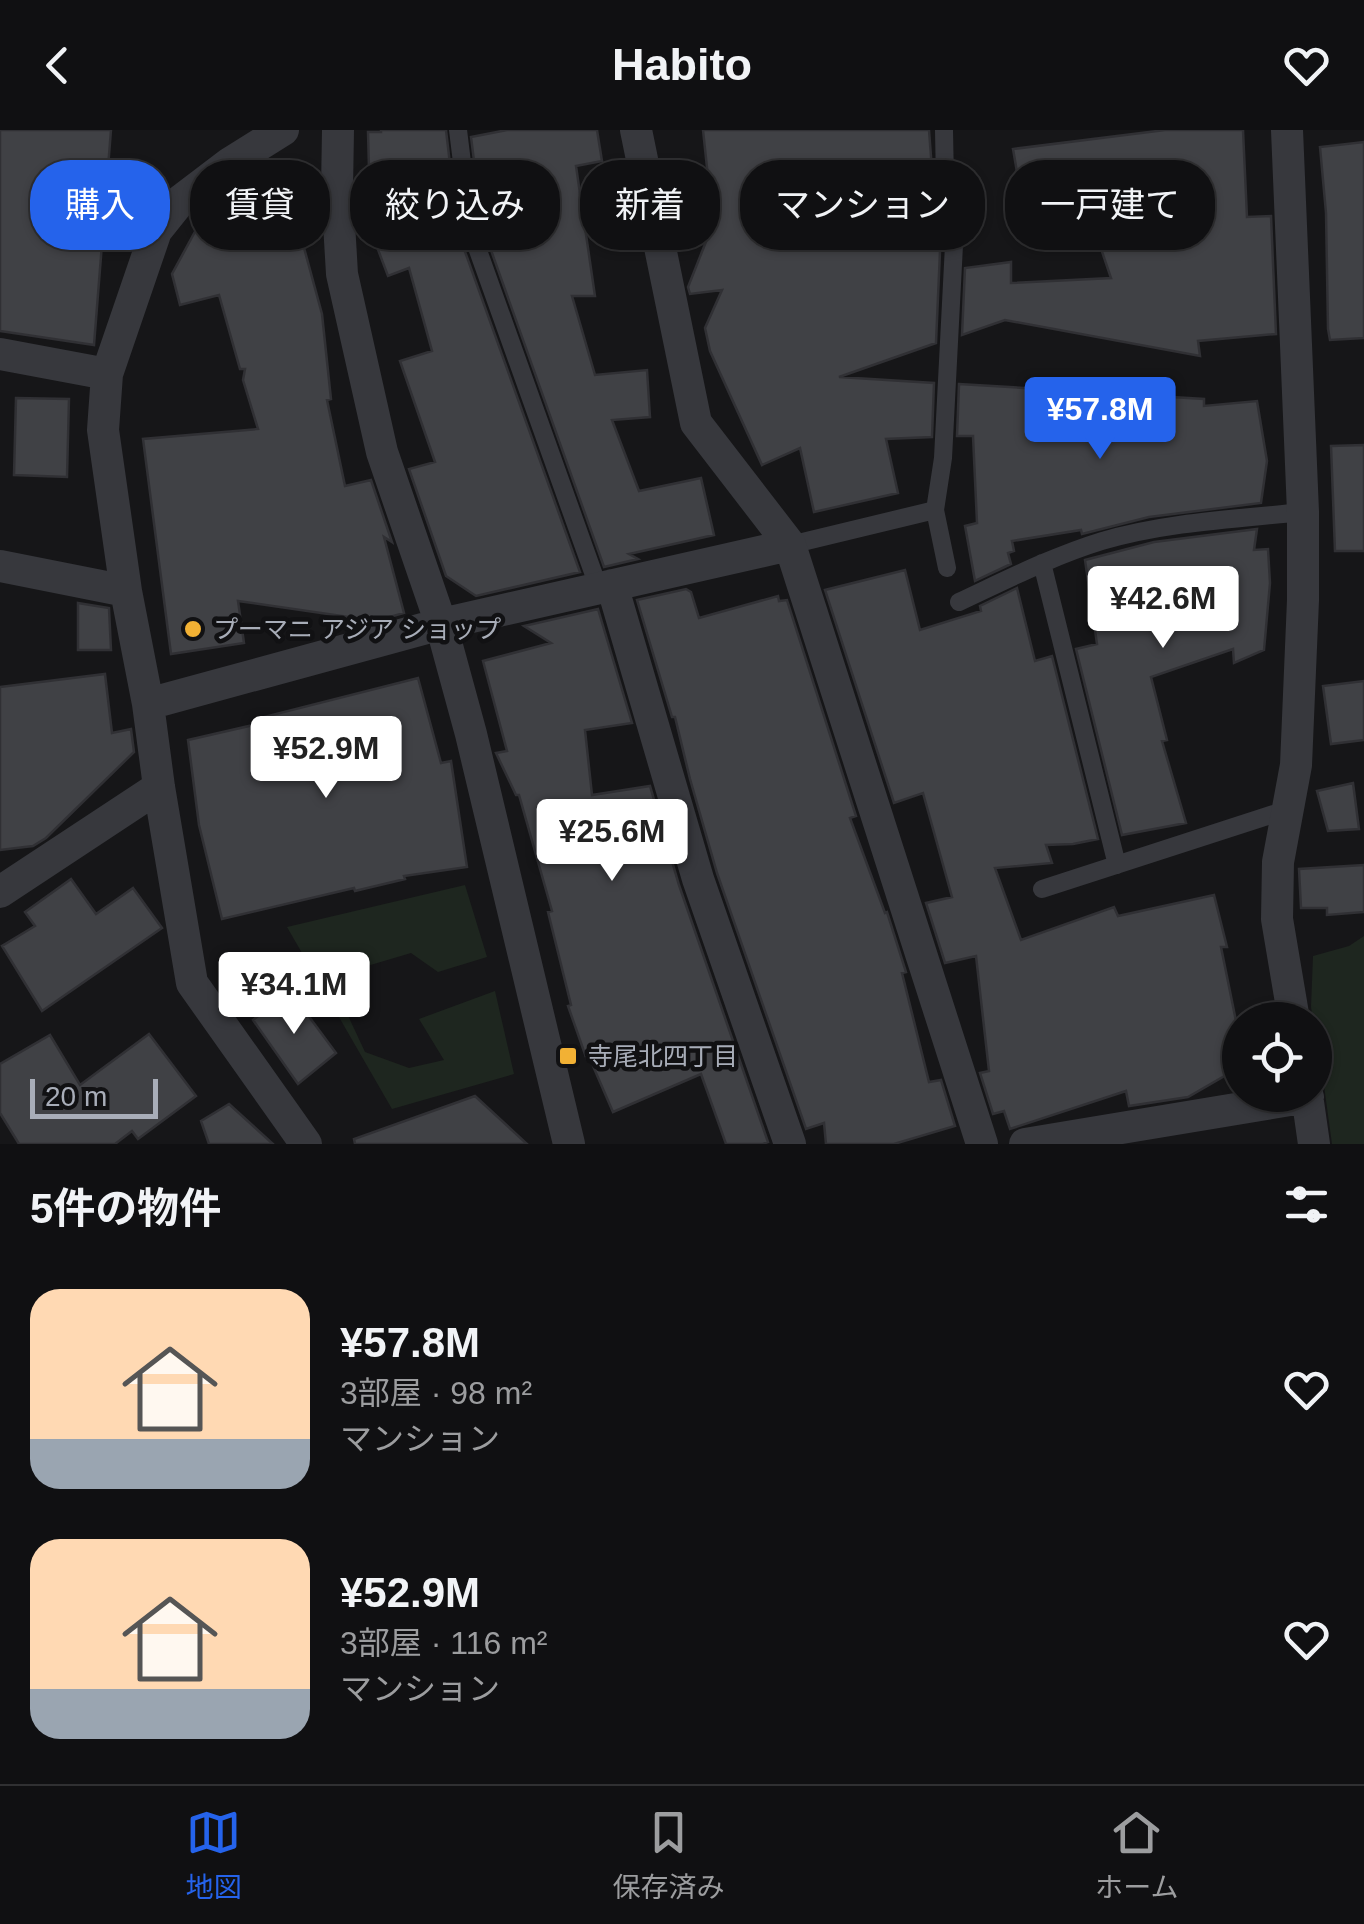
<!DOCTYPE html>
<html lang="ja">
<head>
<meta charset="utf-8">
<style>
  :root { --surface:#101012; --page:#19191b; --text:#f1f3f6; --muted:#9c9d9f; --line:#303032; --accent:#2563eb }
  body { margin:0; font-family:Helvetica,"Noto Sans JP",sans-serif; background:var(--page); color:var(--text); height:100vh; display:flex; flex-direction:column; font-size:38px; white-space:nowrap }
  * { box-sizing:border-box; margin:0 }
  p { font-size:32px; color:var(--muted) }
  .icon { flex:none; width:55px; height:55px; fill:none; stroke:currentColor; stroke-width:2; stroke-linecap:round; stroke-linejoin:round }
  .map { position:relative; height:1014px; overflow:hidden }
  .drawer { display:flex; flex-direction:column; background:var(--surface); flex:1 }
  .drawer>* { flex:none }
  .banner { position:absolute; left:30px; top:30px; width:1305px; height:90px; display:flex; gap:20px }
  .tools { position:absolute; left:1222px; top:872px; display:grid; gap:20px }
  .tools a { display:grid; place-items:center; width:110px; height:110px; border-radius:50%; background:var(--surface); box-shadow:0 2px 8px #0004,0 0 0 2px var(--line); font-size:50px }
  .scale { position:absolute; left:30px; bottom:25px; width:128px; box-sizing:border-box; padding-left:10px; border:5px solid #a8adb8; border-top:0; font-size:28px; line-height:35px; white-space:nowrap; color:#a8adb8; -webkit-text-stroke:8px #111113; paint-order:stroke }
  .price { position:absolute; translate:-50% -85px; padding:0 22px; border-radius:10px; background:#fff; color:#222; font-size:32px; line-height:65px; filter:drop-shadow(0 2px 5px #0008) }
  .price::after { content:''; position:absolute; left:50%; top:60px; width:30px; height:22px; margin-left:-15px; background:inherit; clip-path:polygon(0 0,100% 0,50% 100%) }
  .price.selected { background:var(--accent); color:#fff }
  ul { padding:0; list-style:none }
  li { display:flex; align-items:center; gap:30px; height:250px; padding:0 30px }
  li span { display:grid; place-items:center; flex:none; width:280px; height:200px; border-radius:30px; color:#555 }
  li>.icon { margin-inline-start:auto }
  span .icon { width:120px; height:120px; fill:#fffc; stroke-width:1 }
  li b { font-size:42px }
  h2 { display:flex; justify-content:space-between; align-items:center; height:120px; padding:0 30px; font-size:42px }
  .tag { padding:0 35px; border-radius:40px; background:var(--surface); box-shadow:0 2px 8px #0004,0 0 0 2px var(--line); font-size:35px; line-height:90px }
  .tag.selected { background:var(--accent); color:#fff }
  header { display:flex; justify-content:space-between; align-items:center; height:130px; padding:0 30px; background:var(--surface); font-size:45px; font-weight:800 }
  .menu { display:flex; justify-content:space-around; align-items:center; height:140px; border-top:2px solid var(--line); background:var(--surface); font-size:28px; color:var(--muted) }
  .menu a { display:grid; justify-items:center; gap:5px }
  .menu .selected { color:var(--accent) }
  .map>svg:first-child { display:block }
  .green { fill:#1e261f }
  .building { fill:#404145; stroke:#303034; stroke-width:2.5 }
  .lines { fill:none; stroke-linecap:round; stroke-linejoin:round }
  .lane { stroke:#37383d; stroke-width:18 }
  .street { stroke:#37383d; stroke-width:32 }
  .poi-dot { fill:#f2b134; stroke:#111113; stroke-width:4 }
  .labels { text-anchor:middle; dominant-baseline:central; stroke-width:9; stroke-linejoin:round; paint-order:stroke }
  .poi-label { font-size:25px; fill:#a8adb8; stroke:#111113; text-anchor:start }
</style>
</head>
<body>
<header><svg class="icon" aria-label="back" viewBox="0 0 24 24"><path d="M15 5l-7 7 7 7"/></svg>Habito<svg class="icon" aria-label="heart" viewBox="0 0 24 24"><path d="M12 20l-8-8c-3-5 5-10 8-4 3-6 11-1 8 4z"/></svg></header>
<div class="map">
<svg width="1364" height="1014" viewBox="0 0 1364 1014">
  <rect width="100%" height="100%" fill="#161618"/>
  <path class="green" d="M 465,755 L 487,827 L 438,842 L 411,823 L 330,847 L 365,922 L 409,938 L 444,930 L 419,889 L 495,861 L 514,944 L 392,979 L 287,797 Z
    M 1364,806 L 1364,1014 L 1332,1014 L 1315,890 L 1313,890 L 1311,877 L 1313,826 L 1349,816 Z"/>
  <path class="building" d="M 0,0 L 111,0 L 94,215 L 0,201 Z
    M 381,0 L 446,0 L 458,102 L 580,442 L 476,466 L 446,446 L 409,339 L 435,332 L 400,231 L 432,221 L 409,138 L 388,146 L 374,109 L 383,106 L 381,38 L 369,39 L 368,2 L 381,2 Z
    M 507,0 L 597,0 L 602,31 L 576,36 L 595,166 L 572,166 L 595,245 L 647,240 L 650,287 L 612,290 L 639,361 L 701,348 L 714,405 L 629,424 L 638,429 L 604,437 L 482,95 L 471,7 Z
    M 703,0 L 929,0 L 933,53 L 942,76 L 936,213 L 839,247 L 934,253 L 932,307 L 886,309 L 898,363 L 814,382 L 800,318 L 762,335 L 710,221 L 705,198 L 722,160 L 690,164 L 688,157 L 713,94 Z
    M 1165,0 L 1243,0 L 1247,87 L 1271,86 L 1276,204 L 1198,211 L 1200,226 L 1005,190 L 962,205 L 965,138 L 1011,132 L 1011,153 L 1111,148 L 1081,60 L 1022,71 L 1013,19 Z
    M 1364,12 L 1364,208 L 1330,210 L 1328,199 L 1326,83 L 1320,17 Z
    M 281,33 L 322,184 L 331,269 L 327,270 L 345,356 L 371,350 L 392,412 L 384,407 L 404,483 L 376,491 L 238,471 L 244,513 L 171,524 L 143,309 L 258,299 L 243,250 L 245,239 L 240,239 L 219,165 L 180,175 L 172,144 L 210,74 L 258,39 Z
    M 959,254 L 1204,269 L 1204,276 L 1257,271 L 1267,331 L 1261,373 L 1149,387 L 1082,404 L 1081,400 L 1012,411 L 1014,421 L 1008,423 L 1011,434 L 975,451 L 965,396 L 977,393 L 973,306 L 957,306 Z
    M 16,268 L 69,269 L 67,347 L 14,345 Z
    M 1364,315 L 1364,421 L 1335,421 L 1331,316 Z
    M 1257,399 L 1254,420 L 1268,419 L 1270,453 L 1264,520 L 1234,533 L 1233,519 L 1151,547 L 1167,610 L 1162,611 L 1186,693 L 1122,705 L 1076,519 L 1097,514 L 1085,430 L 1154,412 Z
    M 905,440 L 920,500 L 981,481 L 980,476 L 1017,458 L 1035,531 L 1052,526 L 1098,709 L 1073,714 L 1046,715 L 1052,733 L 995,738 L 1021,810 L 1114,777 L 1118,786 L 1214,765 L 1227,817 L 1221,817 L 1236,891 L 1240,890 L 1240,937 L 1188,967 L 1129,976 L 1126,961 L 1010,999 L 1004,981 L 993,984 L 980,943 L 989,941 L 976,826 L 945,833 L 926,773 L 952,767 L 923,663 L 894,673 L 825,460 Z
    M 686,459 L 691,462 L 699,488 L 778,466 L 779,471 L 787,470 L 856,686 L 850,688 L 885,783 L 887,782 L 906,842 L 902,843 L 929,952 L 941,950 L 955,996 L 894,1014 L 826,1014 L 824,993 L 806,999 L 717,743 L 690,649 L 675,587 L 672,587 L 637,470 Z
    M 78,473 L 109,478 L 111,520 L 78,520 Z
    M 598,479 L 632,593 L 585,600 L 592,665 L 650,656 L 679,755 L 768,1012 L 763,1014 L 726,1014 L 701,944 L 613,982 L 590,929 L 587,930 L 568,876 L 571,875 L 548,782 L 552,781 L 519,665 L 516,665 L 496,623 L 507,621 L 483,531 L 551,513 L 524,496 Z
    M 105,544 L 112,603 L 131,599 L 134,622 L 46,708 L 33,716 L 0,720 L 0,557 Z
    M 418,548 L 441,633 L 451,631 L 467,737 L 404,746 L 405,749 L 355,761 L 354,758 L 222,789 L 199,695 L 188,610 L 262,593 L 260,588 Z
    M 1364,551 L 1364,610 L 1331,614 L 1323,556 Z
    M 1353,653 L 1359,699 L 1328,701 L 1317,661 Z
    M 1364,735 L 1364,782 L 1327,785 L 1327,778 L 1301,778 L 1299,739 Z
    M 71,749 L 96,784 L 133,758 L 162,798 L 42,881 L 2,816 L 35,796 L 25,782 Z
    M 290,861 L 336,923 L 298,954 L 253,890 Z
    M 149,904 L 196,966 L 138,1009 L 132,1001 L 115,1014 L 19,1014 L 0,983 L 0,934 L 50,905 L 80,955 Z
    M 475,966 L 527,1014 L 355,1014 L 354,1009 Z
    M 229,974 L 273,1014 L 209,1014 L 201,991 Z"/>
  <g class="lines">
    <path class="lane" d="M 458,0 L 470,98 L 599,459
      M 944,0 L 945,52 L 954,74 L 954,115 L 943,328 L 935,380 L 947,438
      M 790,415 L 935,380
      M 1042,433 L 1117,735
      M 959,472 C 1006,450 1053,426 1102,411 C 1167,392 1236,389 1303,382
      M 1042,759 L 1286,680"/>
    <path class="street" d="M 283,0 L 230,33 L 180,71 L 156,101 L 107,244 L 103,300 L 126,461 L 148,574 L 159,657 L 192,853 L 306,1014
      M 338,0 L 337,59 L 342,144 L 382,322 L 441,494 L 471,604 L 569,1014
      M 636,0 L 696,293 L 790,415 L 982,1014
      M 1287,0 L 1303,382 L 1303,470 L 1296,635 L 1278,732 L 1277,789 L 1294,890
      M 0,224 L 107,244
      M 0,436 L 126,461
      M 612,455 L 698,749 L 790,1014
      M 148,574 L 441,494 L 790,415
      M 0,762 L 159,657
      M 1307,965 L 1314,1014
      M 1025,1014 L 1308,967"/>
  </g>
  <g class="poi-dot">
    <circle cx="193" cy="499" r="10"/>
    <rect x="558" y="916" width="20" height="20" rx="5"/>
  </g>
  <g class="labels">
    <g class="poi-label">
      <text x="213" y="499">プーマニ アジア ショップ</text>
      <text x="588" y="926">寺尾北四丁目</text>
    </g>
  </g>
</svg>
<div class="tools">
<a><svg class="icon" aria-label="locate" viewBox="0 0 24 24"><circle cx="12" cy="12" r="6"/><path d="M12 2v4M12 18v4M2 12h4M18 12h4"/></svg></a>
</div>
<div class="scale">20 m</div>
<b class="price selected" style="left:1100px;top:332px">¥57.8M</b>
<b class="price" style="left:1163px;top:521px">¥42.6M</b>
<b class="price" style="left:326px;top:671px">¥52.9M</b>
<b class="price" style="left:612px;top:754px">¥25.6M</b>
<b class="price" style="left:294px;top:907px">¥34.1M</b>
<div class="banner">
<a class="tag selected">購入</a>
<a class="tag">賃貸</a>
<a class="tag">絞り込み</a>
<a class="tag">新着</a>
<a class="tag">マンション</a>
<a class="tag">一戸建て</a>
</div>
</div>
<section class="drawer">
<h2>5件の物件<svg class="icon" aria-label="filters" viewBox="0 0 24 24"><path d="M4 7h16M4 17h16"/><circle cx="9" cy="7" r="2"/><circle cx="15" cy="17" r="2"/></svg></h2>
<ul>
<li><span style="background:linear-gradient(#ffd9b3 75%,#9aa5b1 0)"><svg class="icon" aria-label="home" viewBox="0 0 24 24"><path d="M3 11l9-7 9 7M6 9v11h12V9"/></svg></span><div><b>¥57.8M</b><p>3部屋 · 98 m²</p><p>マンション</p></div><svg class="icon" aria-label="heart" viewBox="0 0 24 24"><path d="M12 20l-8-8c-3-5 5-10 8-4 3-6 11-1 8 4z"/></svg></li>
<li><span style="background:linear-gradient(#ffd9b3 75%,#9aa5b1 0)"><svg class="icon" aria-label="home" viewBox="0 0 24 24"><path d="M3 11l9-7 9 7M6 9v11h12V9"/></svg></span><div><b>¥52.9M</b><p>3部屋 · 116 m²</p><p>マンション</p></div><svg class="icon" aria-label="heart" viewBox="0 0 24 24"><path d="M12 20l-8-8c-3-5 5-10 8-4 3-6 11-1 8 4z"/></svg></li>
</ul>
</section>
<nav class="menu">
<a class="selected"><svg class="icon" aria-label="map" viewBox="0 0 24 24"><path d="M3 6l6-2 6 2 6-2v14l-6 2-6-2-6 2zM9 4v14M15 6v14"/></svg>地図</a>
<a><svg class="icon" aria-label="saved" viewBox="0 0 24 24"><path d="M7 4h10v16l-5-4-5 4z"/></svg>保存済み</a>
<a><svg class="icon" aria-label="home" viewBox="0 0 24 24"><path d="M3 11l9-7 9 7M6 9v11h12V9"/></svg>ホーム</a>
</nav>
</body>
</html>
